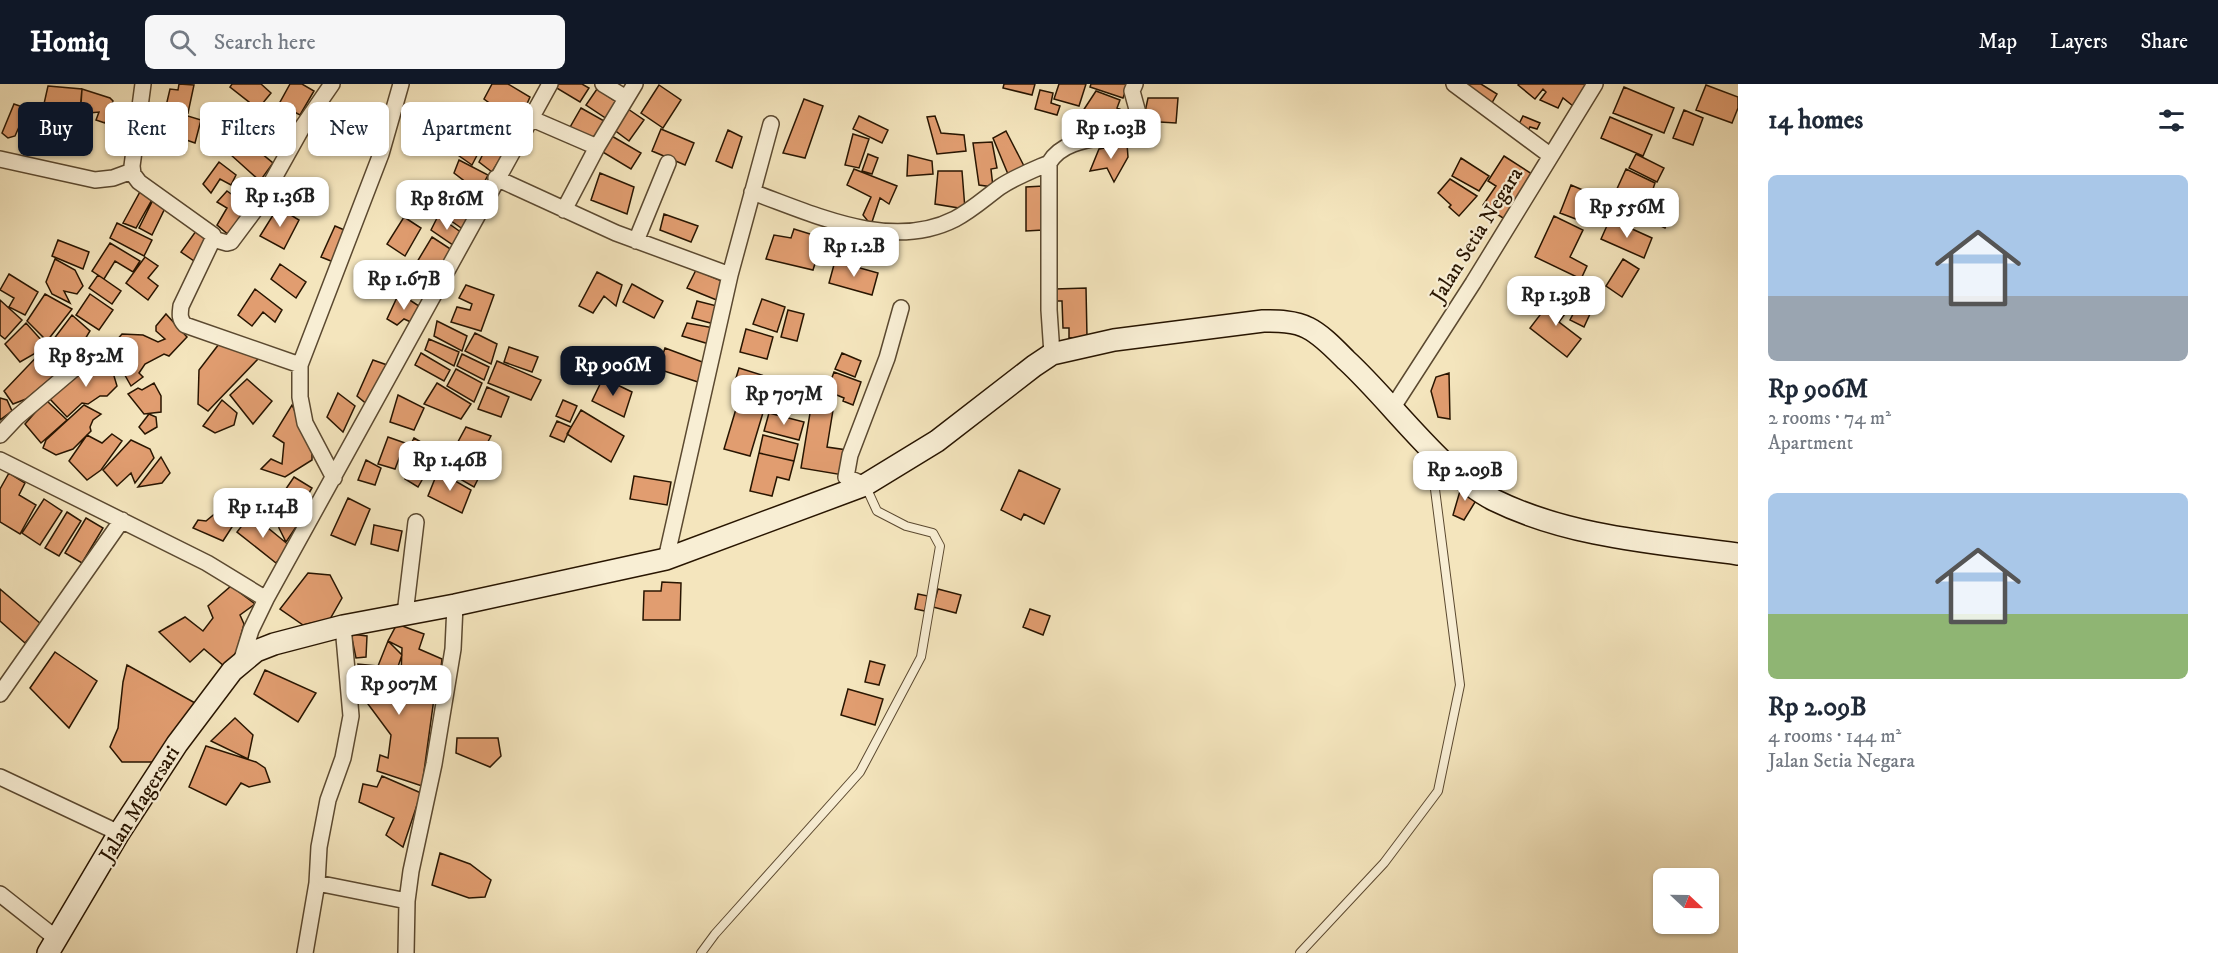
<!DOCTYPE html>
<html lang="en">
<head>
<meta charset="utf-8">
<style>
  :root { --surface:#fff; --page:#f6f6f7; --text:#1f2937; --muted:#747a83; --accent:#111827 }
  body { margin:0; font-family:"IM FELL DW Pica",serif; background:var(--page); color:var(--text); height:100vh; display:flex; flex-direction:column; font-size:22px; white-space:nowrap }
  * { box-sizing:border-box; margin:0 }
  p { font-size:20px; color:var(--muted) }
  .icon { flex:none; width:33px; height:33px; fill:none; stroke:currentColor; stroke-width:2; stroke-linecap:round; stroke-linejoin:round }
  .map { position:relative; flex:1; overflow:hidden }
  .sheet { display:flex; flex-direction:column; background:var(--surface); width:480px }
  .sheet>* { flex:none }
  .top-card { position:absolute; left:18px; top:18px; width:570px; height:54px; display:flex; gap:12px }
  .needle { width:39px; rotate:112deg }
  .controls { position:absolute; left:1653px; top:784px; display:grid; gap:12px }
  .controls a { display:grid; place-items:center; width:66px; height:66px; border-radius:9px; background:var(--surface); box-shadow:0 2px 4px #0004; font-size:30px }
  .price { position:absolute; translate:-50% -51px; padding:0 14px; border-radius:12px; background:#fff; color:#222; font-size:20px; line-height:39px; filter:drop-shadow(0 2px 3px #0008) }
  .price::after { content:''; position:absolute; left:50%; top:36px; width:18px; height:14px; margin-left:-9px; background:inherit; clip-path:polygon(0 0,100% 0,50% 100%) }
  .price.selected { background:var(--accent); color:#fff }
  ul { padding:0; list-style:none }
  li { display:grid; align-content:center; gap:12px; height:318px; padding:0 30px }
  li span { display:grid; place-items:center; height:186px; border-radius:9px; color:#555 }
  li>.icon { margin-inline-start:auto }
  span .icon { width:108px; height:108px; fill:#fffc; stroke-width:1 }
  li b { font-size:26px }
  h2 { display:flex; justify-content:space-between; align-items:center; height:72px; padding:0 30px; font-size:26px }
  .pill { padding:0 21px; border-radius:9px; background:var(--surface); box-shadow:0 2px 4px #0004; font-size:21px; line-height:54px }
  .pill.selected { background:var(--accent); color:#fff }
  header { display:flex; align-items:center; gap:36px; box-sizing:border-box; height:84px; padding:0 30px; background:var(--accent); color:#fff }
  header strong { font-size:28px }
  nav { display:flex; gap:33px; margin-inline-start:auto; font-size:21px }
  .search { width:420px; height:54px; background:var(--page); display:flex; align-items:center; gap:15px; box-sizing:border-box; padding:0 21px; border-radius:9px; color:var(--muted); font-size:22px }
  main { display:flex; flex:1; min-height:0 }
  .map>svg:first-child { display:block }
  .building { fill:#e19d70; stroke:#281501; stroke-width:1.5 }
  .lines { fill:none; stroke-linecap:round; stroke-linejoin:round }
  .lane-casing { stroke:#5b4930; stroke-width:10 }
  .street-casing { stroke:#5b4930; stroke-width:18 }
  .secondary-casing { stroke:#281501; stroke-width:24 }
  .lane { stroke:#f8eed4; stroke-width:8 }
  .street { stroke:#f8eed4; stroke-width:15 }
  .secondary { stroke:#f8eed4; stroke-width:21 }
  .labels { text-anchor:middle; dominant-baseline:central; stroke-width:4.5; stroke-linejoin:round; paint-order:stroke }
  .street-label { font-size:21px; fill:#281501; stroke:#f8eed4 }
</style>
</head>
<body>
<header>
<strong>Homiq</strong>
<div class="search"><svg class="icon" aria-label="search" viewBox="0 0 24 24"><circle cx="10" cy="10" r="6"/><path d="M15 15l6 6"/></svg>Search here</div>
<nav><a>Map</a><a>Layers</a><a>Share</a></nav>
</header>
<main>
<div class="map">
<svg width="1738" height="869" viewBox="0 0 1738 869">
  <rect width="100%" height="100%" fill="#f4e5bd"/>
  <filter id="stains"><feTurbulence type="fractalNoise" baseFrequency=".00333" numOctaves="4"/><feColorMatrix values="0 0 0 0 .2 0 0 0 0 .09 0 0 0 0 .02 0 0 0 .5 -.17"/></filter>
  <radialGradient id="worn" r=".72"><stop offset=".6" stop-color="#630" stop-opacity="0"/><stop offset="1" stop-color="#630" stop-opacity=".3"/></radialGradient>
  <path class="building" d="M 179,0 L 194,1 L 188,29 L 166,22 L 170,5 L 178,6 Z
    M 232,0 L 261,0 L 271,9 L 258,25 L 230,3 Z
    M 290,0 L 302,0 L 314,7 L 300,31 L 279,20 Z
    M 492,0 L 508,0 L 530,13 L 518,40 L 484,15 Z
    M 557,0 L 582,0 L 589,4 L 580,18 L 555,3 Z
    M 1004,0 L 1035,0 L 1032,11 L 1003,4 Z
    M 1059,0 L 1086,0 L 1079,22 L 1054,15 Z
    M 1091,0 L 1128,0 L 1123,14 L 1090,3 Z
    M 1457,0 L 1481,0 L 1497,10 L 1489,24 Z
    M 1519,0 L 1588,0 L 1573,22 L 1563,14 L 1558,24 L 1540,16 L 1546,8 L 1543,5 L 1535,15 L 1518,1 Z
    M 659,1 L 681,16 L 663,44 L 641,29 Z
    M 1706,1 L 1738,13 L 1738,24 L 1732,39 L 1696,26 Z
    M 48,2 L 82,5 L 81,20 L 79,23 L 57,20 L 59,28 L 49,37 L 41,33 Z
    M 1624,3 L 1674,24 L 1664,49 L 1613,29 Z
    M 82,5 L 110,14 L 113,17 L 105,39 L 96,36 L 99,28 L 89,29 L 87,32 L 80,26 Z
    M 597,5 L 618,19 L 607,35 L 586,21 Z
    M 1040,6 L 1053,9 L 1051,19 L 1060,22 L 1057,31 L 1035,25 Z
    M 1096,7 L 1120,16 L 1117,24 L 1131,30 L 1131,44 L 1115,53 L 1077,36 Z
    M 1148,14 L 1178,14 L 1176,39 L 1143,37 Z
    M 804,15 L 823,22 L 805,74 L 783,69 Z
    M 14,20 L 37,28 L 39,37 L 30,41 L 25,38 L 19,43 L 15,52 L 8,54 L 2,49 Z
    M 581,24 L 606,38 L 595,59 L 569,45 Z
    M 628,25 L 644,36 L 629,57 L 613,45 Z
    M 1684,26 L 1703,34 L 1693,61 L 1673,54 Z
    M 171,31 L 183,36 L 188,32 L 201,36 L 195,59 L 166,49 Z
    M 859,32 L 888,46 L 882,59 L 853,45 Z
    M 935,32 L 941,49 L 964,51 L 966,67 L 937,70 L 927,33 Z
    M 1523,32 L 1540,39 L 1537,45 L 1530,43 L 1524,55 L 1514,50 Z
    M 476,33 L 511,55 L 504,66 L 471,43 Z
    M 1610,33 L 1652,51 L 1643,72 L 1601,54 Z
    M 467,43 L 486,54 L 472,81 L 455,69 Z
    M 661,45 L 694,59 L 685,81 L 652,67 Z
    M 728,46 L 742,53 L 732,84 L 716,77 Z
    M 1006,47 L 1024,82 L 1010,95 L 993,54 Z
    M 853,50 L 869,55 L 859,84 L 845,81 Z
    M 610,51 L 641,69 L 631,85 L 601,67 Z
    M 244,55 L 273,79 L 260,97 L 231,71 Z
    M 992,58 L 997,84 L 991,85 L 993,103 L 979,101 L 973,59 Z
    M 488,60 L 503,70 L 492,88 L 479,78 Z
    M 1127,60 L 1128,73 L 1114,98 L 1107,84 L 1090,87 L 1099,65 Z
    M 868,70 L 878,74 L 872,90 L 862,87 Z
    M 1636,70 L 1664,84 L 1657,98 L 1629,84 Z
    M 908,71 L 932,77 L 933,90 L 907,92 Z
    M 1504,72 L 1535,92 L 1506,136 L 1483,121 L 1496,102 L 1488,97 Z
    M 1461,74 L 1489,92 L 1479,107 L 1452,92 Z
    M 459,76 L 488,91 L 479,108 L 454,89 Z
    M 219,78 L 236,91 L 231,101 L 220,95 L 211,109 L 203,100 Z
    M 854,85 L 897,102 L 889,120 L 880,114 L 871,141 L 863,131 L 871,113 L 847,101 Z
    M 1626,85 L 1655,99 L 1653,105 L 1678,117 L 1665,144 L 1611,118 Z
    M 938,87 L 962,87 L 965,125 L 935,120 Z
    M 600,89 L 634,103 L 627,130 L 591,116 Z
    M 1450,95 L 1477,112 L 1459,132 L 1449,123 L 1451,121 L 1438,109 Z
    M 457,99 L 480,115 L 474,128 L 452,113 Z
    M 1571,101 L 1592,110 L 1581,137 L 1560,129 Z
    M 1043,102 L 1043,146 L 1026,147 L 1026,103 Z
    M 141,106 L 154,112 L 136,144 L 123,139 Z
    M 227,107 L 248,122 L 230,152 L 217,141 L 227,124 L 217,118 Z
    M 449,113 L 474,128 L 464,146 L 440,129 Z
    M 154,114 L 167,120 L 152,151 L 139,144 Z
    M 278,123 L 299,136 L 284,165 L 260,152 Z
    M 664,130 L 698,142 L 691,158 L 660,146 Z
    M 438,132 L 462,149 L 456,163 L 431,146 Z
    M 1554,132 L 1583,146 L 1570,173 L 1587,182 L 1581,195 L 1535,173 Z
    M 404,133 L 421,144 L 405,172 L 387,160 Z
    M 1610,135 L 1652,154 L 1644,174 L 1601,155 Z
    M 117,139 L 152,156 L 144,172 L 110,154 Z
    M 335,142 L 349,148 L 336,179 L 321,173 Z
    M 794,145 L 823,154 L 813,186 L 766,175 L 774,151 L 791,154 Z
    M 196,147 L 207,157 L 194,177 L 181,168 Z
    M 432,153 L 452,166 L 435,196 L 414,183 Z
    M 58,156 L 89,168 L 83,185 L 52,172 Z
    M 110,159 L 140,177 L 133,188 L 115,177 L 104,195 L 92,187 Z
    M 145,173 L 158,182 L 148,194 L 158,202 L 148,216 L 126,199 Z
    M 55,175 L 75,186 L 83,202 L 77,210 L 64,207 L 70,219 L 52,210 L 46,198 Z
    M 1623,175 L 1639,185 L 1622,213 L 1606,202 Z
    M 835,177 L 878,189 L 872,211 L 829,199 Z
    M 280,180 L 306,198 L 296,214 L 271,195 Z
    M 696,186 L 724,198 L 719,217 L 687,204 Z
    M 597,188 L 622,201 L 616,222 L 604,212 L 593,229 L 579,222 Z
    M 9,190 L 38,208 L 25,231 L 9,223 L 14,214 L 0,206 Z
    M 98,191 L 121,207 L 112,220 L 89,204 Z
    M 632,200 L 663,217 L 654,234 L 623,218 Z
    M 466,201 L 494,211 L 481,247 L 451,238 L 457,223 L 470,226 L 472,220 L 459,214 Z
    M 1086,204 L 1087,253 L 1069,254 L 1069,244 L 1063,244 L 1062,217 L 1055,217 L 1055,205 Z
    M 255,205 L 282,226 L 275,238 L 263,228 L 252,242 L 238,231 Z
    M 399,209 L 422,224 L 413,239 L 404,235 L 397,241 L 387,235 Z
    M 45,210 L 72,225 L 47,257 L 27,237 Z
    M 90,210 L 113,226 L 99,246 L 76,231 Z
    M 1556,210 L 1571,222 L 1559,238 L 1581,255 L 1567,273 L 1530,244 Z
    M 1582,213 L 1595,219 L 1584,243 L 1570,236 Z
    M 762,215 L 785,223 L 777,248 L 753,240 Z
    M 0,216 L 22,236 L 5,255 L 0,251 Z
    M 697,217 L 717,222 L 714,240 L 692,234 Z
    M 788,226 L 804,230 L 797,257 L 781,253 Z
    M 166,230 L 187,253 L 169,272 L 164,270 L 145,280 L 139,289 L 143,293 L 131,302 L 118,279 L 114,281 L 101,274 L 122,250 L 143,251 L 158,258 L 165,255 L 156,247 L 156,242 Z
    M 72,231 L 90,247 L 82,260 L 90,265 L 68,278 L 50,260 Z
    M 437,237 L 467,252 L 462,267 L 434,252 Z
    M 26,239 L 43,258 L 34,270 L 20,278 L 5,260 Z
    M 687,239 L 714,244 L 709,260 L 682,252 Z
    M 746,245 L 773,253 L 767,275 L 740,268 Z
    M 475,249 L 497,260 L 491,280 L 465,267 Z
    M 429,255 L 459,268 L 454,282 L 425,266 Z
    M 219,260 L 259,274 L 208,327 L 198,320 L 199,286 Z
    M 47,262 L 67,281 L 26,315 L 13,320 L 4,307 Z
    M 509,263 L 538,273 L 532,288 L 504,278 Z
    M 665,264 L 705,279 L 701,299 L 658,285 Z
    M 421,269 L 450,286 L 444,297 L 415,281 Z
    M 842,269 L 861,277 L 855,293 L 835,285 Z
    M 462,270 L 489,283 L 484,296 L 457,282 Z
    M 101,274 L 111,282 L 117,302 L 107,312 L 100,312 L 88,320 L 82,319 L 67,333 L 49,314 Z
    M 373,276 L 390,282 L 368,321 L 357,312 Z
    M 497,277 L 541,296 L 531,316 L 488,299 Z
    M 739,284 L 771,294 L 765,314 L 733,304 Z
    M 456,285 L 482,299 L 474,318 L 447,302 Z
    M 834,288 L 861,298 L 853,321 L 843,317 L 844,314 L 827,307 Z
    M 1449,289 L 1450,335 L 1438,333 L 1431,307 L 1436,293 Z
    M 603,294 L 632,308 L 624,333 L 592,317 Z
    M 247,295 L 272,317 L 253,340 L 230,311 Z
    M 789,297 L 813,304 L 807,325 L 783,318 Z
    M 154,299 L 161,312 L 161,328 L 144,330 L 128,310 L 138,304 L 142,306 Z
    M 437,299 L 471,320 L 461,335 L 424,320 Z
    M 487,303 L 509,313 L 501,333 L 478,325 Z
    M 338,309 L 355,322 L 343,348 L 327,333 Z
    M 398,311 L 424,324 L 414,346 L 390,338 Z
    M 813,311 L 835,314 L 827,363 L 847,366 L 843,391 L 801,384 Z
    M 0,314 L 7,316 L 12,327 L 0,336 Z
    M 739,315 L 765,322 L 750,372 L 724,365 Z
    M 46,316 L 67,336 L 41,359 L 25,340 Z
    M 222,316 L 237,329 L 234,341 L 215,349 L 203,342 Z
    M 563,316 L 577,322 L 570,338 L 556,332 Z
    M 84,321 L 101,330 L 93,336 L 90,343 L 91,347 L 73,365 L 56,371 L 43,364 L 46,356 Z
    M 292,321 L 312,364 L 312,376 L 285,393 L 261,385 L 271,375 L 282,380 L 284,359 L 273,352 Z
    M 581,326 L 624,352 L 611,378 L 567,350 Z
    M 769,329 L 804,338 L 799,356 L 764,347 Z
    M 149,330 L 156,333 L 157,343 L 145,350 L 139,343 Z
    M 557,337 L 571,343 L 564,358 L 550,352 Z
    M 466,343 L 491,352 L 476,380 L 453,367 Z
    M 112,350 L 122,357 L 101,386 L 87,396 L 69,377 L 87,351 L 102,359 Z
    M 763,351 L 798,360 L 794,377 L 759,369 Z
    M 388,353 L 405,359 L 395,385 L 378,380 Z
    M 414,354 L 438,368 L 418,403 L 405,395 L 415,375 L 406,370 Z
    M 131,356 L 150,365 L 154,374 L 135,399 L 131,389 L 117,402 L 103,386 Z
    M 447,367 L 482,387 L 474,403 L 439,383 Z
    M 759,369 L 794,377 L 789,396 L 777,393 L 772,412 L 750,407 Z
    M 161,373 L 170,389 L 162,399 L 138,403 Z
    M 366,376 L 381,384 L 375,401 L 358,396 Z
    M 1019,386 L 1060,405 L 1044,440 L 1024,430 L 1021,436 L 1001,426 Z
    M 438,387 L 471,406 L 462,429 L 428,412 Z
    M 9,389 L 25,399 L 19,411 L 36,421 L 20,450 L 0,438 L 0,405 Z
    M 634,392 L 671,398 L 667,421 L 630,415 Z
    M 294,393 L 312,404 L 298,427 L 302,434 L 286,458 L 279,444 L 275,421 Z
    M 1462,400 L 1480,410 L 1464,436 L 1453,431 Z
    M 220,413 L 241,429 L 223,457 L 193,444 L 198,436 L 206,437 L 217,428 L 223,426 Z
    M 348,414 L 370,425 L 355,461 L 331,451 Z
    M 44,415 L 62,427 L 40,461 L 22,449 Z
    M 67,428 L 81,437 L 59,472 L 45,464 Z
    M 251,430 L 290,462 L 276,479 L 237,448 Z
    M 86,434 L 103,444 L 82,479 L 65,469 Z
    M 374,441 L 402,447 L 398,467 L 371,460 Z
    M 308,489 L 330,491 L 342,514 L 330,535 L 303,541 L 280,525 Z
    M 662,498 L 681,499 L 680,536 L 643,536 L 644,507 L 661,507 Z
    M 231,502 L 255,520 L 240,531 L 244,540 L 235,574 L 224,582 L 204,565 L 190,578 L 159,548 L 185,533 L 203,547 L 213,534 L 208,522 Z
    M 0,505 L 41,540 L 25,559 L 0,537 Z
    M 938,505 L 961,511 L 956,529 L 933,523 Z
    M 918,510 L 928,512 L 925,527 L 915,525 Z
    M 1030,525 L 1050,532 L 1043,551 L 1023,543 Z
    M 397,540 L 424,550 L 419,565 L 442,575 L 439,601 L 401,592 L 402,564 L 388,557 Z
    M 351,550 L 367,552 L 366,573 L 356,574 Z
    M 388,557 L 402,571 L 394,594 L 435,607 L 422,702 L 377,687 L 380,671 L 388,674 L 391,651 L 362,612 L 358,580 L 378,582 Z
    M 55,568 L 97,597 L 69,644 L 30,604 Z
    M 870,577 L 885,581 L 879,601 L 865,598 Z
    M 127,581 L 204,624 L 154,678 L 122,678 L 110,663 L 118,644 L 123,598 Z
    M 265,586 L 316,609 L 298,638 L 254,610 Z
    M 848,605 L 883,615 L 875,641 L 841,631 Z
    M 235,634 L 253,651 L 248,675 L 211,657 Z
    M 457,654 L 498,654 L 501,672 L 490,683 L 456,669 Z
    M 206,662 L 256,678 L 265,684 L 270,698 L 249,703 L 241,699 L 226,721 L 189,703 Z
    M 382,692 L 421,709 L 403,763 L 386,751 L 394,734 L 359,718 L 363,700 L 377,703 Z
    M 440,769 L 470,780 L 491,796 L 485,813 L 469,814 L 432,801 Z"/>
  <g class="lines">
    <g class="lane-casing">
      <path id="lane" d="M 701,869 L 715,850 L 860,688 L 921,573 L 940,462 L 933,449 L 906,442 L 877,427 L 866,403
        M 1300,869 L 1384,779 L 1438,707 L 1460,601 L 1431,374"/>
    </g>
    <g class="street-casing">
      <path id="street" d="M 143,0 L 132,82 L 133,90 L 139,98 L 213,151 L 213,155 L 181,222 C 180,230 179,235 185,241 L 300,281 L 300,313 L 305,339 L 334,394
        M 603,0 L 626,14
        M 1454,0 L 1551,72
        M 530,34 L 597,63
        M 0,75 L 95,96 L 113,94 L 132,87
        M 496,94 L 616,149 L 730,191
        M 752,108 C 814,130 890,168 955,135 C 972,126 985,114 1000,103 C 1015,93 1033,86 1049,79
        M 564,126 L 597,63 L 635,0
        M 213,155 L 227,159 L 231,158 L 260,119 L 303,42 L 332,0
        M 636,157 L 668,79
        M 1052,270 L 1049,226 L 1049,79 C 1065,52 1104,56 1130,48 L 1138,29 L 1132,7 L 1135,0
        M 300,281 L 381,70 L 401,0
        M 1393,323 L 1473,199 L 1595,0
        M 0,351 L 16,334 L 95,267
        M 0,376 L 207,479 L 266,515
        M 865,401 L 846,393 L 850,371 L 887,274 L 901,224
        M 666,475 L 730,191 L 771,40
        M 405,530 L 416,438
        M 241,578 L 251,546 L 266,515 L 550,0
        M 0,610 L 122,436
        M 0,693 L 119,749
        M 317,799 L 407,817
        M 0,810 L 57,855
        M 305,869 L 317,799 L 319,763 L 328,716 L 343,674 L 351,632 L 343,542
        M 406,869 L 407,817 L 411,787 L 434,680 L 453,565 L 455,521"/>
    </g>
    <g class="secondary-casing">
      <path id="secondary" d="M 48,869 L 119,749 L 177,660 L 232,587 L 256,567 L 274,560 L 343,542 L 455,521 L 666,475 L 865,401 L 937,357 L 1034,282 L 1052,270 L 1114,256 L 1263,237 C 1277,237 1295,237 1308,244 C 1322,251 1335,265 1346,276 C 1391,317 1441,389 1494,416 C 1569,453 1657,459 1738,470"/>
    </g>
    <use href="#lane" class="lane"/>
    <use href="#street" class="street"/>
    <use href="#secondary" class="secondary"/>
  </g>
  <g class="labels">
    <g class="street-label">
      <text transform="translate(1477 151) rotate(-58)">Jalan Setia Negara</text>
      <text transform="translate(140 720) rotate(-58)">Jalan Magersari</text>
    </g>
  </g>
  <rect width="100%" height="100%" filter="url(#stains)"/>
  <rect width="100%" height="100%" fill="url(#worn)"/>
</svg>
<div class="controls">
<a><svg class="needle" viewBox="-14 -14 28 28"><path d="M0-13l5 13h-10z" fill="#e53935"/><path d="M0 13l5-13h-10z" fill="#747a83"/></svg></a>
</div>
<b class="price" style="left:1111px;top:76px">Rp 1.03B</b>
<b class="price" style="left:280px;top:144px">Rp 1.36B</b>
<b class="price" style="left:447px;top:147px">Rp 816M</b>
<b class="price" style="left:1627px;top:155px">Rp 556M</b>
<b class="price" style="left:854px;top:194px">Rp 1.2B</b>
<b class="price" style="left:404px;top:227px">Rp 1.67B</b>
<b class="price" style="left:1556px;top:243px">Rp 1.39B</b>
<b class="price" style="left:86px;top:304px">Rp 852M</b>
<b class="price selected" style="left:613px;top:313px">Rp 906M</b>
<b class="price" style="left:784px;top:342px">Rp 707M</b>
<b class="price" style="left:450px;top:408px">Rp 1.46B</b>
<b class="price" style="left:1465px;top:418px">Rp 2.09B</b>
<b class="price" style="left:263px;top:455px">Rp 1.14B</b>
<b class="price" style="left:399px;top:632px">Rp 907M</b>
<div class="top-card">
<a class="pill selected">Buy</a>
<a class="pill">Rent</a>
<a class="pill">Filters</a>
<a class="pill">New</a>
<a class="pill">Apartment</a>
</div>
</div>
<section class="sheet">
<h2>14 homes<svg class="icon" aria-label="filters" viewBox="0 0 24 24"><path d="M4 7h16M4 17h16"/><circle cx="9" cy="7" r="2"/><circle cx="15" cy="17" r="2"/></svg></h2>
<ul>
<li><span style="background:linear-gradient(#a9c7e8 65%,#9aa5b1 0)"><svg class="icon" aria-label="home" viewBox="0 0 24 24"><path d="M3 11l9-7 9 7M6 9v11h12V9"/></svg></span><div><b>Rp 906M</b><p>2 rooms · 74 m²</p><p>Apartment</p></div></li>
<li><span style="background:linear-gradient(#a9c7e8 65%,#8fb573 0)"><svg class="icon" aria-label="home" viewBox="0 0 24 24"><path d="M3 11l9-7 9 7M6 9v11h12V9"/></svg></span><div><b>Rp 2.09B</b><p>4 rooms · 144 m²</p><p>Jalan Setia Negara</p></div></li>
</ul>
</section>
</main>
</body>
</html>
